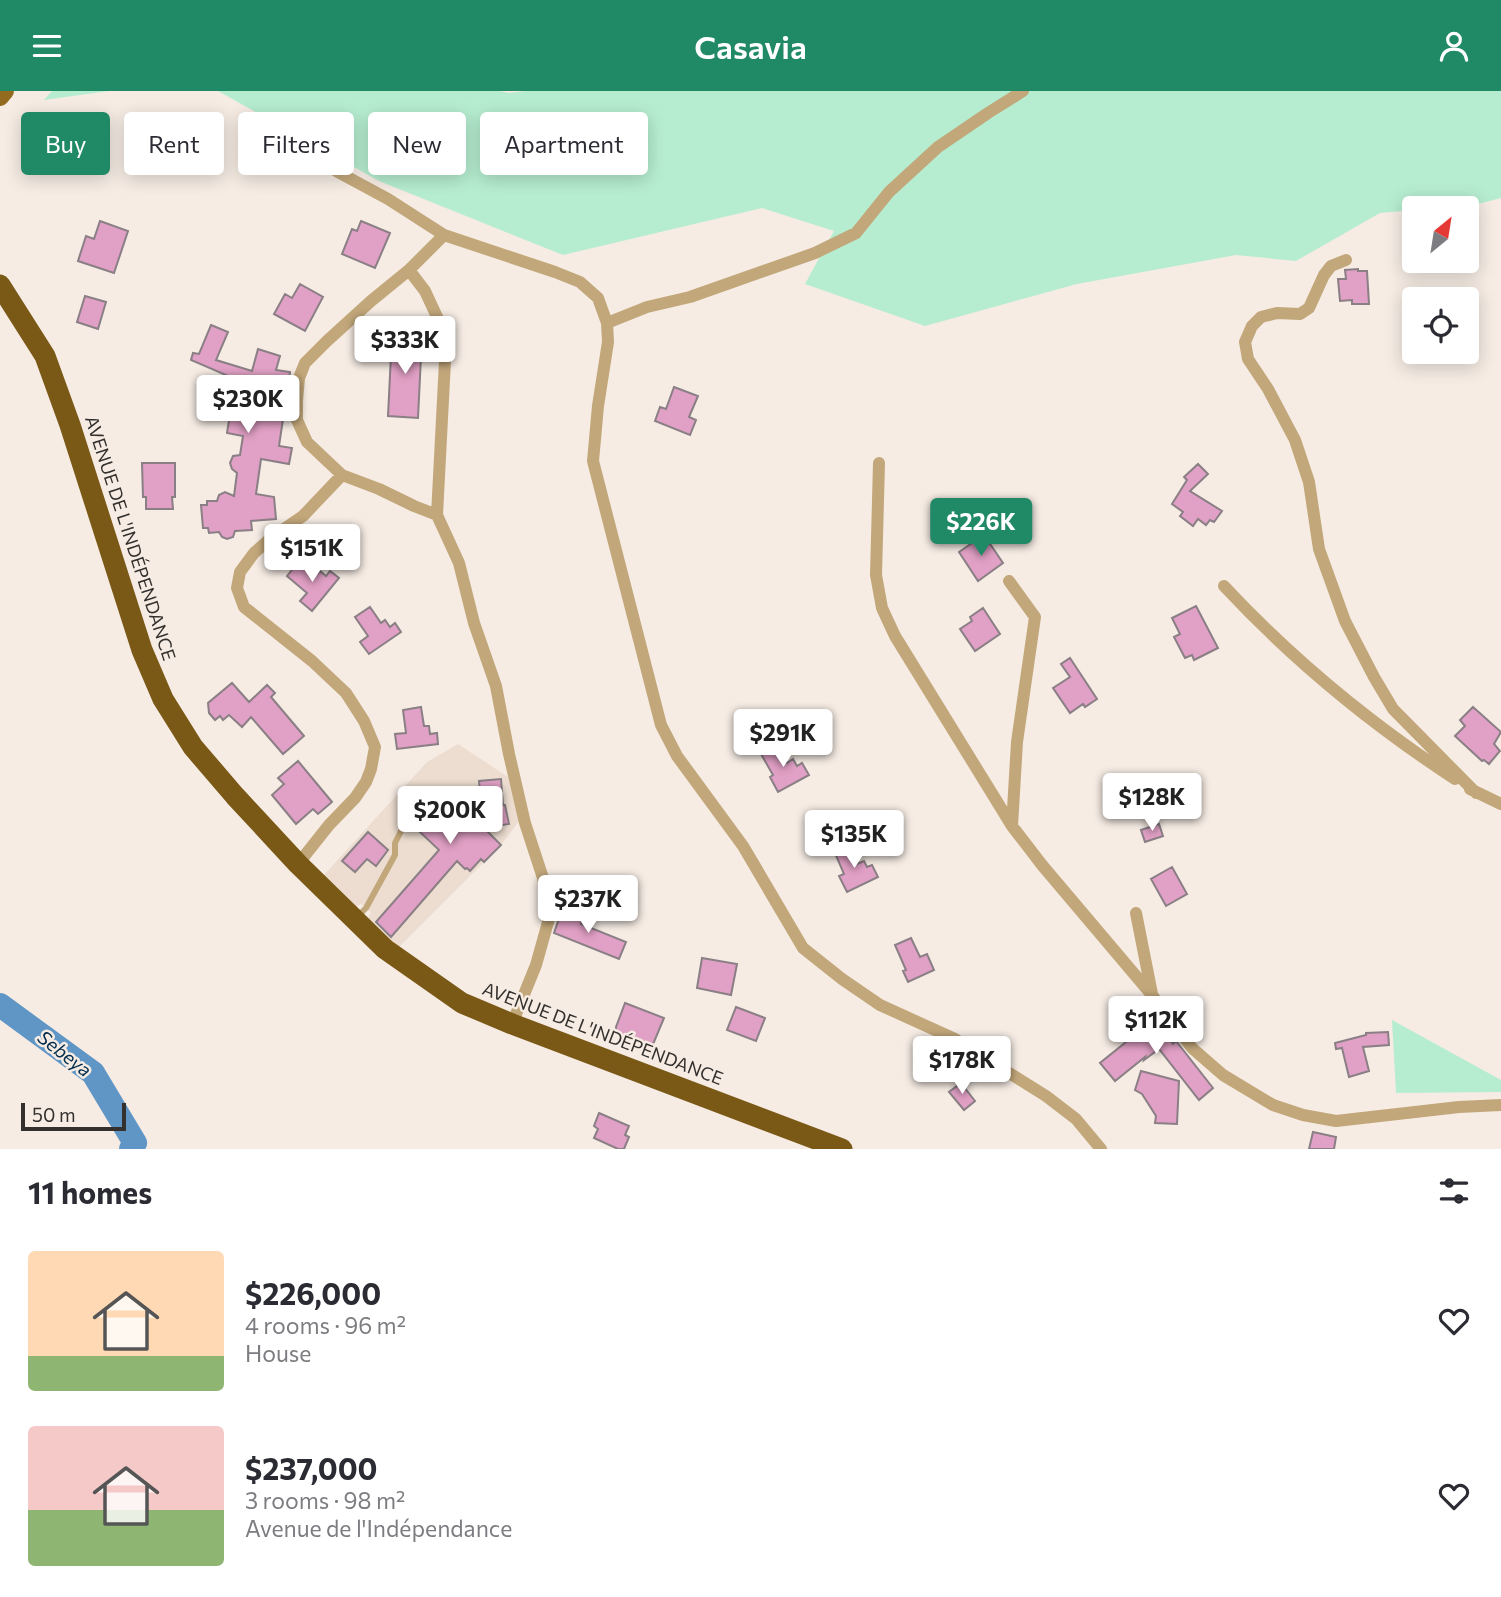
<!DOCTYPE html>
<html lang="en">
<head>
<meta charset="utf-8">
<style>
  :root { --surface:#fff; --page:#f2f2f3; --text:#2b2b33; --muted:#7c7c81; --accent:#208966 }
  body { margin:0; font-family:Commissioner,sans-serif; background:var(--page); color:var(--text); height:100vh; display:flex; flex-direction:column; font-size:26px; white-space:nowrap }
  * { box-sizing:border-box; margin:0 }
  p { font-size:23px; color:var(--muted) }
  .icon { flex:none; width:38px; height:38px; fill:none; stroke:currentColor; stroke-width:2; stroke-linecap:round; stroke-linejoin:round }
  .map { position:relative; height:1058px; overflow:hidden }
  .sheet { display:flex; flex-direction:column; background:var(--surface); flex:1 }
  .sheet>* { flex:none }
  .guide { position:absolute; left:21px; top:21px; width:700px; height:63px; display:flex; gap:14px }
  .needle { width:46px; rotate:30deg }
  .fabs { position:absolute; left:1402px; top:105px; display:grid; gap:14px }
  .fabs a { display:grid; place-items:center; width:77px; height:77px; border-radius:7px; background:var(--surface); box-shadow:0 4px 18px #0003; font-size:35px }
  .scale { position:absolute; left:21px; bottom:18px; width:105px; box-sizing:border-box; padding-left:7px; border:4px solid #34302d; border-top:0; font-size:19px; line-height:24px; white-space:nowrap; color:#34302d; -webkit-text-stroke:5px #f6ece4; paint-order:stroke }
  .price { position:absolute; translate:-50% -60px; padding:0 16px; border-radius:7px; background:#fff; color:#222; font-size:23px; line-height:46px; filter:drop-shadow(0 2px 4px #0008) }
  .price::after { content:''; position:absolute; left:50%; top:42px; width:21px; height:16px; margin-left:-10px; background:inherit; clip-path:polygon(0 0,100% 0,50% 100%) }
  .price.current { background:var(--accent); color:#fff }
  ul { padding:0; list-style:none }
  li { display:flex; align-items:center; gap:21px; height:175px; padding:0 28px }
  li span { display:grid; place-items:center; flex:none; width:196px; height:140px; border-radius:7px; color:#555 }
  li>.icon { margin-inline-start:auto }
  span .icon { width:84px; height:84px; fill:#fffc; stroke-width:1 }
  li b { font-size:30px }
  h2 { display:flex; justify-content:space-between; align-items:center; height:84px; padding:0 28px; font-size:30px }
  .pill { padding:0 24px; border-radius:7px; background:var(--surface); box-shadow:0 4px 18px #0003; font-size:24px; line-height:63px }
  .pill.current { background:var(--accent); color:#fff }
  header { display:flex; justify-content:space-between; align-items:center; height:91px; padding:0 28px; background:var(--accent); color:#fff; font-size:32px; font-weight:600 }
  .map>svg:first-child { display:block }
  .built { fill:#ecddd0 }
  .green { fill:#b6edd0 }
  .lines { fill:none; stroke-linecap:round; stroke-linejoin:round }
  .river { stroke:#6096c5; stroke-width:24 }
  .building { fill:#e1a0c5; stroke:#8a7f85; stroke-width:2 }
  .lane { stroke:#c2a77a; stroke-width:6 }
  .street { stroke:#c2a77a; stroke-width:12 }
  .primary { stroke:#926b1f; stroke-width:18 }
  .highway { stroke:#7a5816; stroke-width:21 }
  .labels { text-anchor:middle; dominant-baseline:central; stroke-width:5; stroke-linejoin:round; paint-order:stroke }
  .street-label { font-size:18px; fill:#34302d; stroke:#f6ece4 }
  .water-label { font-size:19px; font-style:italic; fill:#012c4c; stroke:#f6ece4 }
</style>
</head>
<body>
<header><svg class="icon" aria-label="menu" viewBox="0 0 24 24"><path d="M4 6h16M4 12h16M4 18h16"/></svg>Casavia<svg class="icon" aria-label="person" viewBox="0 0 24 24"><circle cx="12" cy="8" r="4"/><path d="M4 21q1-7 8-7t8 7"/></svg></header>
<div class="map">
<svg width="1501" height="1058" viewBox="0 0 1501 1058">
  <rect width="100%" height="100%" fill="#f6ece4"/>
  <path class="built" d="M 458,653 L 508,686 L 519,730 L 501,754 L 397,858 L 367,830 L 371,821 L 361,813 L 354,817 L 323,785 L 427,671 Z"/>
  <path class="green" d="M 52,0 L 109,0 L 44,9 Z
    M 218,0 L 499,0 L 509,2 L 525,0 L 1501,0 L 1501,107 L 1470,115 L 1414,117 L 1414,119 L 1380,122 L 1296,170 L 1236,164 L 1077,193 L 925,235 L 805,193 L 834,140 L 762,117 L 563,164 L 379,90 Z
    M 1392,929 L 1501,989 L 1501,1001 L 1396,1002 Z"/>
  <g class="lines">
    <path class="river" d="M 0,914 L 93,982 L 135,1052 L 131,1058"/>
  </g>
  <path class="building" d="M 100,130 L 128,140 L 114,182 L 78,170 L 86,145 L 94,148 Z
    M 361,130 L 390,142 L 375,177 L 342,163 L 352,138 L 357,140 Z
    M 1358,178 L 1358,180 L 1367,180 L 1369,213 L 1352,213 L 1352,209 L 1340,210 L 1338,188 L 1346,188 L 1345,179 Z
    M 300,193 L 323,206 L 305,240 L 274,223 L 285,203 L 292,207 Z
    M 85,205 L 106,211 L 98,238 L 77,231 Z
    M 211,234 L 228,241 L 216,269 L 252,280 L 258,258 L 280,265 L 276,279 L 290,281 L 279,355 L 292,357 L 289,373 L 261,368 L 256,403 L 274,406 L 276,428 L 251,430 L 252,439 L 235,440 L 233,446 L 227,448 L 222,446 L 219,441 L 209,442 L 208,437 L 203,437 L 201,414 L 207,414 L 207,410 L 217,410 L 219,404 L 225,401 L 234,405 L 237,382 L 232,378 L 230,372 L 233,365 L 240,364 L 243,345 L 227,342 L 233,304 L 221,300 L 226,284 L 191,269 L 193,262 L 199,263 Z
    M 392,243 L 422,245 L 418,327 L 388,325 Z
    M 674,296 L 698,305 L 689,326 L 696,329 L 690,344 L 655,330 L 660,316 L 666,318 Z
    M 142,372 L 175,372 L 175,406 L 172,406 L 173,418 L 146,418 L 146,406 L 143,406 Z
    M 1198,373 L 1208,383 L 1190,400 L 1222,420 L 1214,431 L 1210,429 L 1206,434 L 1198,428 L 1193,435 L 1180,425 L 1183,421 L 1172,413 L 1187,389 L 1184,386 Z
    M 984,444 L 1003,472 L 978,490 L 959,461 Z
    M 299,470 L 316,484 L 320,480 L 326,485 L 330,480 L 339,487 L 312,520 L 300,510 L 307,502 L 287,485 Z
    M 1196,515 L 1218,557 L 1194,569 L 1192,564 L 1185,567 L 1174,546 L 1180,543 L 1172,527 Z
    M 370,516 L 381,532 L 385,529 L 390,536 L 395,532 L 401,541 L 369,563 L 360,551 L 368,545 L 355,526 Z
    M 983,517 L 1000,543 L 975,560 L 960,538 L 972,530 L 970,526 Z
    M 1070,567 L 1097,608 L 1085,616 L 1083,613 L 1070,622 L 1053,597 L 1070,586 L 1061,573 Z
    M 232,592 L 249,611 L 267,594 L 275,602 L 271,606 L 304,645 L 283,663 L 251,626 L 242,636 L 229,624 L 223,629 L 220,625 L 215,629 L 209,622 L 208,612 Z
    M 421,616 L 424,635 L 429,635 L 430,643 L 437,642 L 438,653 L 397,658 L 395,643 L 406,642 L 403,619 Z
    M 1473,616 L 1501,641 L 1494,653 L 1500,660 L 1489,673 L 1484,669 L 1482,670 L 1455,645 L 1465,635 L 1460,629 Z
    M 777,654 L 787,672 L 793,668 L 797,675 L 802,672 L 809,684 L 778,701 L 770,686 L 773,684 L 761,663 Z
    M 298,670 L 332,711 L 318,723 L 313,718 L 296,733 L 272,704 L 284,693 L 278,687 Z
    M 501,688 L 503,714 L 505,714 L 509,733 L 484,737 L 501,754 L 484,771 L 481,768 L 470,780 L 467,777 L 465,778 L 457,770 L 391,846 L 376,831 L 439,759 L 420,741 L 428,732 L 404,708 L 411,699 L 442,729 L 466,704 L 482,720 L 479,690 Z
    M 1159,733 L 1163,745 L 1145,751 L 1141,739 Z
    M 368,741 L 388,759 L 376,775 L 367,768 L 355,781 L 342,770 Z
    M 849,755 L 857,773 L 864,770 L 867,776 L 872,774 L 878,786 L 847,801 L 839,785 L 844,783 L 835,762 Z
    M 1172,776 L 1187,803 L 1166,815 L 1151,788 Z
    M 562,819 L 583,827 L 581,833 L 626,851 L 619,868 L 554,842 Z
    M 911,847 L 920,866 L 927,863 L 934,879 L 908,891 L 903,880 L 906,879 L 895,854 Z
    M 702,867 L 737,873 L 731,904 L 697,897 Z
    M 625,912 L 664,927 L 654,951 L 650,956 L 643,956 L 633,946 L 620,946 L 616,942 L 616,936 Z
    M 736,916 L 765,927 L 756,950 L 727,939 Z
    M 1150,921 L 1173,953 L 1176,950 L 1213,997 L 1199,1009 L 1159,958 L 1144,969 L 1145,966 L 1115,990 L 1100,972 L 1131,947 L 1129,945 L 1144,935 L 1139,929 Z
    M 1388,941 L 1389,954 L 1363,956 L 1369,980 L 1349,986 L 1342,957 L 1336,958 L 1335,952 L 1366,944 L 1366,942 Z
    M 1141,980 L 1179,990 L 1177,1033 L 1155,1032 L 1156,1025 L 1142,1003 L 1135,999 Z
    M 961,992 L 975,1010 L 964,1019 L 949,1001 Z
    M 599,1022 L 629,1035 L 625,1044 L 629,1046 L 624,1058 L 618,1058 L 594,1047 L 598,1038 L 594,1035 Z
    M 1313,1041 L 1336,1046 L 1334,1058 L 1309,1058 Z"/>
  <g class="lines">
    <path class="lane" d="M 358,825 L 366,817 L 395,764 L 395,752 L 410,722"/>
    <path class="street" d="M 257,33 L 298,55 L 338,81 L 388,108 L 444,144 L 555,181 L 580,191 L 598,207 L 607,232 L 608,251 L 598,315 L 593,370 L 661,634 L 677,665 L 743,755 L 803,857 L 842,888 L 880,914 L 955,948 L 1046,1005 L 1076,1028 L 1101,1058
      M 1346,169 L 1331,175 L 1324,184 L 1309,217 L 1300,223 L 1277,222 L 1261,226 L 1252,235 L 1245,251 L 1248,268 L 1268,298 L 1295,349 L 1309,391 L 1319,458 L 1345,530 L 1374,586 L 1393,618 L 1476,702
      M 409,179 L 425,200 L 438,228 L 445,270 L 437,424 L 459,472 L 474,532 L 496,595 L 509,663 L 525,732 L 543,787 L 550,824 L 536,874 L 512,933
      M 607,232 L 647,216 L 690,206 L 815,162 L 856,142 L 889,101 L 938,56 L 988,22 L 1023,0
      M 879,372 L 876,484 L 882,517 L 895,545 L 1012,735 L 1042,774 L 1152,904 L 1192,957 L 1223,984 L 1273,1014 L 1303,1024 L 1336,1030 L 1459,1016 L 1501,1014
      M 437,424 L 414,415 L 379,398 L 342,384 L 307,351 L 297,329 L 297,310 L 299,287 L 305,272 L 327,250 L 371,210 L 409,179 L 444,144
      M 1009,490 L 1035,526 L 1017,651 L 1012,735
      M 1224,495 C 1293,569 1371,633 1455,688
      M 1470,698 L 1501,713
      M 298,773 L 329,734 L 355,707 L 366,691 L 371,678 L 375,656 L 364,630 L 346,602 L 312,570 L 244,516 L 237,497 L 240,481 L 254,462 L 271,447 L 303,425 L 342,384
      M 1136,822 L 1152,903"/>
    <path class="primary" d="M 0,6 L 5,0"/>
    <path class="highway" d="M 0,194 L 45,265 L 70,334 L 142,559 L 163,608 L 193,656 L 235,705 L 298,773 L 385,858 L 462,912 L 512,933 L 842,1058"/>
  </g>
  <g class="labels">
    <g class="street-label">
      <text transform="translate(131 447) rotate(72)">AVENUE DE L'INDÉPENDANCE</text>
      <text transform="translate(603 942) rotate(21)">AVENUE DE L'INDÉPENDANCE</text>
    </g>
    <g class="water-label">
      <text transform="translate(65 962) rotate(38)">Sebeya</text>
    </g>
  </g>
</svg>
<div class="fabs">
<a><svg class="needle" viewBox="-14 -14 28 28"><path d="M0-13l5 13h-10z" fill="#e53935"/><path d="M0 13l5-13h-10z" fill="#7c7c81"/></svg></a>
<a><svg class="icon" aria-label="locate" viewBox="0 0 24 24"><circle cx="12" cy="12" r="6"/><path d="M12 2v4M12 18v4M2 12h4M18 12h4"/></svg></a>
</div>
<div class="scale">50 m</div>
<b class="price" style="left:405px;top:285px">$333K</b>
<b class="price" style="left:248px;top:344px">$230K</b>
<b class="price current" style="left:981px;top:467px">$226K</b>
<b class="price" style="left:312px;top:493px">$151K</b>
<b class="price" style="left:783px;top:678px">$291K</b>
<b class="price" style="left:1152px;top:742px">$128K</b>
<b class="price" style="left:450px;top:755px">$200K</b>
<b class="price" style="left:854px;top:779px">$135K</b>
<b class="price" style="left:588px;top:844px">$237K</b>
<b class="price" style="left:1156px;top:965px">$112K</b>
<b class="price" style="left:962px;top:1005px">$178K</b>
<div class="guide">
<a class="pill current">Buy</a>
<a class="pill">Rent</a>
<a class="pill">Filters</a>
<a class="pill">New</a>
<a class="pill">Apartment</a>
</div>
</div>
<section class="sheet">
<h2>11 homes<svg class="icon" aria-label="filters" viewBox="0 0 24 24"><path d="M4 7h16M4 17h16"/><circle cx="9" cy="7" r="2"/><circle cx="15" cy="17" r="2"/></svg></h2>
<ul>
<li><span style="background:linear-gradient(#ffd9b3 75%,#8fb573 0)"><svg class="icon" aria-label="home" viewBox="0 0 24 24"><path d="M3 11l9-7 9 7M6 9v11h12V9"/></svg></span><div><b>$226,000</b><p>4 rooms · 96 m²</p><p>House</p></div><svg class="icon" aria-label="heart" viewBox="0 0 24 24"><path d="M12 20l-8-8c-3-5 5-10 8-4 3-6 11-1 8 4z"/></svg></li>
<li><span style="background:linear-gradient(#f6c9c9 60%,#8fb573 0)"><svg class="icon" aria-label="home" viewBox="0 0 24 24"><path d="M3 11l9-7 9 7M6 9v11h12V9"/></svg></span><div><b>$237,000</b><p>3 rooms · 98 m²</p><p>Avenue de l'Indépendance</p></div><svg class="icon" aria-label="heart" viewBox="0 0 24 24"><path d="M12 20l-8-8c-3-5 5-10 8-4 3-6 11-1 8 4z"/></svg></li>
</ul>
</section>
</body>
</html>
